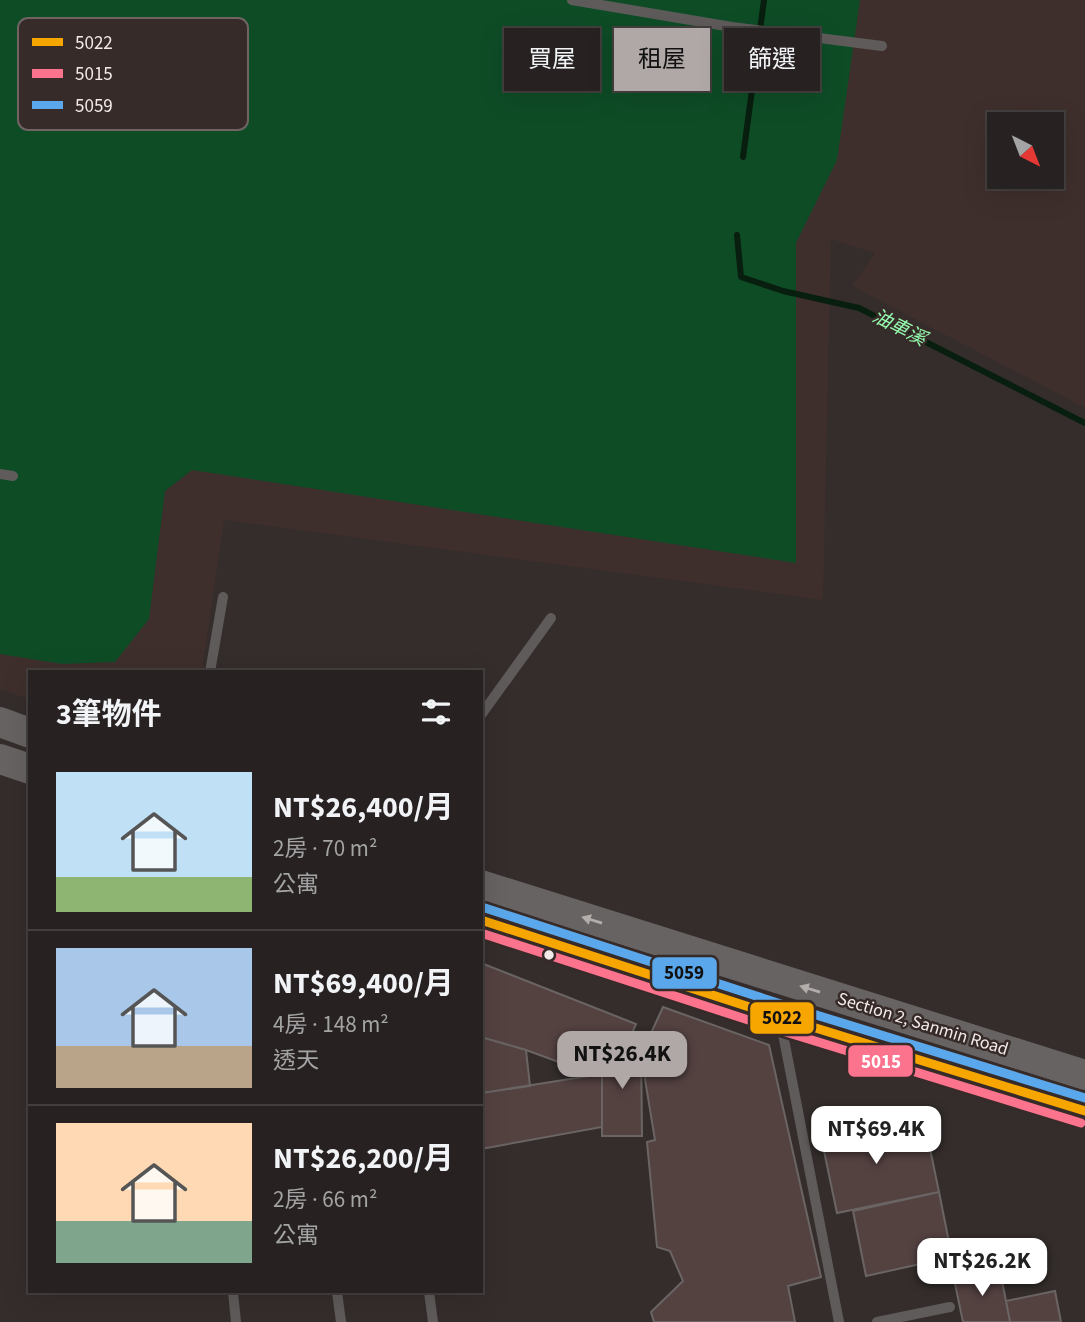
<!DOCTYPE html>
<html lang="zh-TW">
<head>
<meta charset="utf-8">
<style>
  :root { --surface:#272221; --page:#2f2a2a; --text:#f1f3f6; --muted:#a4a4a5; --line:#433f3f; --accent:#b0a8a7 }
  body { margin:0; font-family:"Source Sans 3","Noto Sans TC",sans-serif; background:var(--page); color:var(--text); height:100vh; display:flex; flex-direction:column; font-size:26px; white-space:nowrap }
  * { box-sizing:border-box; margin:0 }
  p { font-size:23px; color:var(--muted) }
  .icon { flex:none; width:38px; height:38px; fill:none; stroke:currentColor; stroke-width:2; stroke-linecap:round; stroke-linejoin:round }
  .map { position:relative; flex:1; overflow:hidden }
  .details { position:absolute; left:28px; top:670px; width:455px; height:623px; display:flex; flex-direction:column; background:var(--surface); border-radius:0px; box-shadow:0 7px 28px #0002,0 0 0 2px var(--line) }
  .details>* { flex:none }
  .top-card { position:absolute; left:504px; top:28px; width:476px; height:63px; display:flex; gap:14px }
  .needle { width:46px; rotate:138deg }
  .buttons { position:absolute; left:987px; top:112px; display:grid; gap:14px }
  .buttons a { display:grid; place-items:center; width:77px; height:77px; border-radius:0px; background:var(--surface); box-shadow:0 7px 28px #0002,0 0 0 2px var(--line); font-size:35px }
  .price { position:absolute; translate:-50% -60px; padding:0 16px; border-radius:14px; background:#fff; color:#222; font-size:23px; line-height:46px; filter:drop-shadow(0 2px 4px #0008) }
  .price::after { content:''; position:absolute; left:50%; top:42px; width:21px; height:16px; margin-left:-10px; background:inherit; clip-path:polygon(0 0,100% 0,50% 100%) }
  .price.active { background:var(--accent); color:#111 }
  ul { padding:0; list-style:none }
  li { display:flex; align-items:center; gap:21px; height:175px; padding:0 28px }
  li+li { border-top:2px solid var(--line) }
  li span { display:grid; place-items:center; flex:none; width:196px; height:140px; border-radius:0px; color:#555 }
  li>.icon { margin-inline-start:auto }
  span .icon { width:84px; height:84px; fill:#fffc; stroke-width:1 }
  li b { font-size:30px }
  h2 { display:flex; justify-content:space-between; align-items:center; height:84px; padding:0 28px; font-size:30px }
  .tag { padding:0 24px; border-radius:0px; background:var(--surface); box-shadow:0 7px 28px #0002,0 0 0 2px var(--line); font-size:24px; line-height:63px }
  .tag.active { background:var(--accent); color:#111 }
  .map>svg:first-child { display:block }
  .built { fill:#3f2f2c; fill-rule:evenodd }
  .green { fill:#0e4c26 }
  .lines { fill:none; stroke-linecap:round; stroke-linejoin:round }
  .stream { stroke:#081e0e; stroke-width:6 }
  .building { fill:#544241; stroke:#6a6564; stroke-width:2 }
  .lane { stroke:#5e5b5a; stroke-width:10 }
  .primary { stroke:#676362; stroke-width:30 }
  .bus-1-casing { stroke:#372b29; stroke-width:14 }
  .bus-2-casing { stroke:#372b29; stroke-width:14 }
  .bus-3-casing { stroke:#372b29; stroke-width:14 }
  .bus-1 { stroke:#f7a600; stroke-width:9 }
  .bus-2 { stroke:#fc738d; stroke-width:9 }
  .bus-3 { stroke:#5aa8eb; stroke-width:9 }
  .oneway { fill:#b3adac }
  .bus-dot { fill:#f2eae9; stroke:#372b29; stroke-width:2.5 }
  .labels { text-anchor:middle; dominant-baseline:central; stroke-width:5; stroke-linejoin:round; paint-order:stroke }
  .street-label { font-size:18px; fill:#f2eae9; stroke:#372b29 }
  .water-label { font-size:19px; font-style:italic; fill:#94fcae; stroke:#372b29 }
  .key { fill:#372b29; stroke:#6f6463; stroke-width:2 }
  .key-label { font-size:19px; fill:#f2eae9 }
  .line-badge { stroke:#372b29; stroke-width:2.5 }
  .badge-label { font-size:19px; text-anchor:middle; font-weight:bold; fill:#fff }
  .pale-badge-label { font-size:19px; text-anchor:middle; font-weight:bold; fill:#111 }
</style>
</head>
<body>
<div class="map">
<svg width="1085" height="1322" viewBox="0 0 1085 1322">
  <rect width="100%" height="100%" fill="#342d2c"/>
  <path class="built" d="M 0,0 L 1085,0 L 1085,408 L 852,286 L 875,253 L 831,239 L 823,600 L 224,520 L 202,672 L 30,672 L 30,700 L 0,689 ZM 999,124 L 1052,124 L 1052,177 L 999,177 Z"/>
  <path class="green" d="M 0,0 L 860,0 L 837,160 L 796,243 L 796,563 L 192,470 L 165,491 L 149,619 L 115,662 L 62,664 L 0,654 Z"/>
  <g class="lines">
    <path class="stream" d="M 743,157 L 764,0
      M 737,235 L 741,277 L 783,291 L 859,308 L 1085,423"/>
  </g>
  <path class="building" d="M 481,963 L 636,1024 L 627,1045 L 602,1045 L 602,1074 L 594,1075 L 526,1050 L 481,1037 Z
    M 663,1007 L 769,1045 L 821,1277 L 788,1286 L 795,1322 L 654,1322 L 651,1312 L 683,1281 L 670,1251 L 657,1247 L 647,1142 L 655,1140 L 641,1055 Z
    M 481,1037 L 526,1050 L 530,1086 L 481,1093 Z
    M 602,1045 L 641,1045 L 642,1136 L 602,1136 Z
    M 602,1074 L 602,1127 L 481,1149 L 481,1093 Z
    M 883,1119 L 888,1142 L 927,1134 L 939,1192 L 837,1213 L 820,1132 Z
    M 939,1192 L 952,1257 L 866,1276 L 853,1211 Z
    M 1000,1270 L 1010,1322 L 963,1322 L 954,1279 Z
    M 1055,1291 L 1061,1322 L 1010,1322 L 1006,1301 Z"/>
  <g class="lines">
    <path class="lane" d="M 572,0 L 732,27 L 882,46
      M 0,474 L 13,476
      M 210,672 L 223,597
      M 481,715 L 551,618
      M 781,1024 L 839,1322
      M 233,1292 L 236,1322
      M 337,1292 L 341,1322
      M 429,1292 L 433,1322
      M 877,1322 L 950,1307"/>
    <path class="primary" d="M 0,722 L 30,733
      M 0,759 L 30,769
      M 481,885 L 1085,1075
      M 481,920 L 780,1017 L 1085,1111"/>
    <g class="bus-1-casing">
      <path id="bus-1" d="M 481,920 L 780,1017 L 1085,1111"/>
    </g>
    <g class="bus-2-casing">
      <path id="bus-2" d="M 481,933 L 776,1029 L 1081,1123"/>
    </g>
    <g class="bus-3-casing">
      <path id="bus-3" d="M 485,908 L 784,1005 L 1085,1098"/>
    </g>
    <use href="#bus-1" class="bus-1"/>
    <use href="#bus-2" class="bus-2"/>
    <use href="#bus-3" class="bus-3"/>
  </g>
  <defs><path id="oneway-solid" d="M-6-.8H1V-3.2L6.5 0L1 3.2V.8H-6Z" transform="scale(1.75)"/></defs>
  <g class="oneway">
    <use href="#oneway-solid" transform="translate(592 920) rotate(-163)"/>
    <use href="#oneway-solid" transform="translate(810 989) rotate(-163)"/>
  </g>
  <circle class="bus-dot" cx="549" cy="955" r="6"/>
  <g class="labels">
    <g class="street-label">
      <text transform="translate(923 1024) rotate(17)">Section 2, Sanmin Road</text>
    </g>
    <g class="water-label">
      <text transform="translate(899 328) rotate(27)">油車溪</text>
    </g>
  </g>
  <rect x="18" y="18" width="230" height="112" rx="10" class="key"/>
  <rect x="32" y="38" width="31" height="8" fill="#f7a600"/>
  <rect x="32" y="69" width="31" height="9" fill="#fc738d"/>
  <rect x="32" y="101" width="31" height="8" fill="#5aa8eb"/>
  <g class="key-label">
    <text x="75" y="49">5022</text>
    <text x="75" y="80">5015</text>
    <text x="75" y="112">5059</text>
  </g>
  <g class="line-badge">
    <rect x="651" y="956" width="67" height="34" rx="7" fill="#5aa8eb"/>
    <rect x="749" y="1001" width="66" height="34" rx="7" fill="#f7a600"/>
    <rect x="847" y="1044" width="67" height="34" rx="7" fill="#fc738d"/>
  </g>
  <g class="badge-label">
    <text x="881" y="1068">5015</text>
  </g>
  <g class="pale-badge-label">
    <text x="684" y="979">5059</text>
    <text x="782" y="1024">5022</text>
  </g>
</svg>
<div class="buttons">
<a><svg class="needle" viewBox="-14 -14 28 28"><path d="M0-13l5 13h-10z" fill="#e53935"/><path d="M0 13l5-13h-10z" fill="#a4a4a5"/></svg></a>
</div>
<b class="price active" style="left:622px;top:1091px">NT$26.4K</b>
<b class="price" style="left:876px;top:1166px">NT$69.4K</b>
<b class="price" style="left:982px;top:1298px">NT$26.2K</b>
<div class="top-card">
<a class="tag">買屋</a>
<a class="tag active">租屋</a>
<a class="tag">篩選</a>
</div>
<section class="details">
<h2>3筆物件<svg class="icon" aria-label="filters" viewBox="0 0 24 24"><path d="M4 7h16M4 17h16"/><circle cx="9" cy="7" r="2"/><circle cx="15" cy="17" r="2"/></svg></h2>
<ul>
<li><span style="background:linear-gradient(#bfe0f5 75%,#8fb573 0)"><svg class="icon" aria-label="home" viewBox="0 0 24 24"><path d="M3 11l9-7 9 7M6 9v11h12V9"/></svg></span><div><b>NT$26,400/月</b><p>2房 · 70 m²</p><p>公寓</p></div></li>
<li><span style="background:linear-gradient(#a9c7e8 70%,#b9a48a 0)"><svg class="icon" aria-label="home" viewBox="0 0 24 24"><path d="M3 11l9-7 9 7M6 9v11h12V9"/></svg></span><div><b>NT$69,400/月</b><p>4房 · 148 m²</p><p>透天</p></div></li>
<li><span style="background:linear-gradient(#ffd9b3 70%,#7fa58c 0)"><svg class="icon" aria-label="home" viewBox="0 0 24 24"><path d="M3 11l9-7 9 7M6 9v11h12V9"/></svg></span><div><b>NT$26,200/月</b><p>2房 · 66 m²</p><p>公寓</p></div></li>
</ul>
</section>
</div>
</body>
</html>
